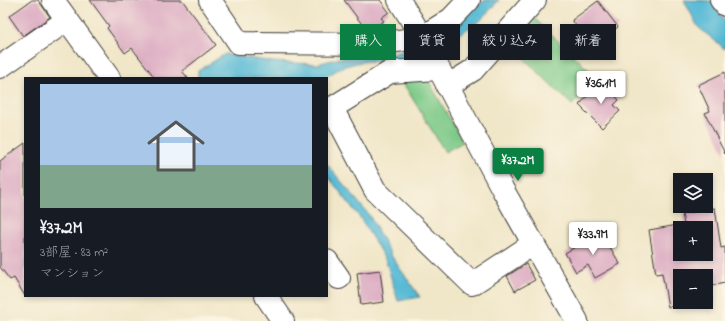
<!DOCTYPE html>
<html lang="ja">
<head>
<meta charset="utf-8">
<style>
  :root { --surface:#171b24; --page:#20242c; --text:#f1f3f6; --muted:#9ea1a6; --accent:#0b8043 }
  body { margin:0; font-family:"Indie Flower","Klee One",sans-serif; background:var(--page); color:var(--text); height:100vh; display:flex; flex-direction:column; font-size:15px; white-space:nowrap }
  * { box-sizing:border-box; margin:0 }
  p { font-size:13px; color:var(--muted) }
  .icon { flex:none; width:22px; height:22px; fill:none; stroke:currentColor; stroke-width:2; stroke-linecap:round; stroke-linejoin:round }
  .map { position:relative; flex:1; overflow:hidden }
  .details { position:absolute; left:24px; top:77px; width:304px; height:220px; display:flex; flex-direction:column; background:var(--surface); border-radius:0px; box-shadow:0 2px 6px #0003 }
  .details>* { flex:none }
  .top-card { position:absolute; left:340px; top:24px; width:325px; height:36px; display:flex; gap:8px }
  .buttons { position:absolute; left:673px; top:173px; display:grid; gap:8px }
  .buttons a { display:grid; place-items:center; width:40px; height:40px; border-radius:0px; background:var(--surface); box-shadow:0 2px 6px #0003; font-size:20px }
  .price { position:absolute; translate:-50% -34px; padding:0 9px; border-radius:4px; background:#fff; color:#222; font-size:13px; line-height:26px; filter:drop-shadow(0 1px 2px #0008) }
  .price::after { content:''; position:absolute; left:50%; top:24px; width:12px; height:9px; margin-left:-6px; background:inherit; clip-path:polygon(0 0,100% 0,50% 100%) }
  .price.active { background:var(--accent); color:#fff }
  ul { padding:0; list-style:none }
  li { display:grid; align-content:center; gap:8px; height:212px; padding:0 16px }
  li span { display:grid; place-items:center; height:124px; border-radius:0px; color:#555 }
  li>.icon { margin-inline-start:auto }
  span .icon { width:72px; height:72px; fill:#fffc; stroke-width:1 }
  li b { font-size:17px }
  .tag { padding:0 14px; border-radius:0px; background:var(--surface); box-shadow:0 2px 6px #0003; font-size:14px; line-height:36px }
  .tag.active { background:var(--accent); color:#fff }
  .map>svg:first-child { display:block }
  .green { fill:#7cc988; stroke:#4c7252 }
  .water { fill:#56bad5; stroke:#396b78 }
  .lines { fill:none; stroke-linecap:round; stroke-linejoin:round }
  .stream { stroke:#56bad5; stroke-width:6 }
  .building { fill:#dcacc2; fill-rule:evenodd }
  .street-casing { stroke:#3c3a36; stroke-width:24 }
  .street { stroke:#fff; stroke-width:22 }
</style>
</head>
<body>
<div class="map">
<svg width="725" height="321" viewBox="0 0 725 321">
  <rect width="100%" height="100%" fill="#fcf5e5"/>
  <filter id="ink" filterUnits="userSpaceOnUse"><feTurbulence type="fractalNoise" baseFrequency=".025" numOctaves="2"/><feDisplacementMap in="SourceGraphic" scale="8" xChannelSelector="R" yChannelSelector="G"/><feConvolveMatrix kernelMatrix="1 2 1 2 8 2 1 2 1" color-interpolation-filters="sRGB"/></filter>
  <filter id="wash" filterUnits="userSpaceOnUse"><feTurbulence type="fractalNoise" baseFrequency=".012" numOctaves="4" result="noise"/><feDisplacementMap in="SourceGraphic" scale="16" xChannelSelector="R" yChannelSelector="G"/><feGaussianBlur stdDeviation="0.9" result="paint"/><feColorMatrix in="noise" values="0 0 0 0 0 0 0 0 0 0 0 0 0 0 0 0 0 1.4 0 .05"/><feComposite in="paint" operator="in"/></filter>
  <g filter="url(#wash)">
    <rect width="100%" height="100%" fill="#f0e6c8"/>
    <path class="green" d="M 533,17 L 598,79 L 572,105 L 508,43 Z
      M 400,78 L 428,80 L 463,142 L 445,152 Z"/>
    <path class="water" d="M 485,0 L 499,0 L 481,20 L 444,44 L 440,39 Z
      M 684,0 L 711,1 L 725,21 L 725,49 L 698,27 Z
      M 413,51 L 417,60 L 364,61 L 342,67 L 324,78 L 198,78 L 198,71 L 225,54 L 273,62 L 317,64 L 347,56 Z
      M 327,164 L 369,215 L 394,260 L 420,297 L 398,301 L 386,261 L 361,219 L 327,175 Z"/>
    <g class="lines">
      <path class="stream" d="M 415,55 L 442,41"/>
    </g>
    <g id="blocks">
      <path class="building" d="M 32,0 L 38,0 L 50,17 L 23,36 L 9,16 Z
        M 90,0 L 182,0 L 216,45 L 182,71 L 188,78 L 155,78 L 132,48 L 125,53 L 107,28 L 109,26 Z
        M 344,0 L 380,0 L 389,12 L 381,18 L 384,21 L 367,31 Z
        M 598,1 L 618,27 L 591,47 L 572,20 Z
        M 725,72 L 725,154 L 705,113 L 710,111 L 698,85 Z
        M 601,82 L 619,100 L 614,105 L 620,111 L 602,128 L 579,105 Z
        M 25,143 L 25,296 L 14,278 L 10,280 L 0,267 L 0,161 Z
        M 715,208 L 721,248 L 725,247 L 725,283 L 710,286 L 712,300 L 706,301 L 706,276 L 680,276 L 680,302 L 701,302 L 668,307 L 662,273 L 656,274 L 649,230 L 684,224 L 682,214 ZM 680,228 L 706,228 L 706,254 L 680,254 Z
        M 601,232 L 620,264 L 595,278 L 588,265 L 576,272 L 565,253 Z
        M 526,264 L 535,280 L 515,291 L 507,276 Z
        M 380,270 L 384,302 L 361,305 L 357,273 Z"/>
    </g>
  </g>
  <g filter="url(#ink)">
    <use href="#blocks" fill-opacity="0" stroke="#3c3a36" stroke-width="1"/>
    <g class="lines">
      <g class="street-casing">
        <path id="street" d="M 53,0 L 109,78
          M 210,0 L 239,43 L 380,44 L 422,37 L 451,19 L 469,0
          M 399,0 L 422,37 L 503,190 L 577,321
          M 721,0 L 725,5
          M 0,67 L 67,20
          M 438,69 L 390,72 L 332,108 L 375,190 L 472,284 L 533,244
          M 447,86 L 473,70 L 535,0
          M 327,261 L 339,278
          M 266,296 L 283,321"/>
      </g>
      <use href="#street" class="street"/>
    </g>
  </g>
</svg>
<div class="buttons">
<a><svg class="icon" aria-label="layers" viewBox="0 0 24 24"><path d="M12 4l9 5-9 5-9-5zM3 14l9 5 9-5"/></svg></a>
<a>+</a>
<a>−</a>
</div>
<b class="price" style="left:601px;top:105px">¥36.1M</b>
<b class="price active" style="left:518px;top:182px">¥37.2M</b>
<b class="price" style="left:593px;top:256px">¥33.9M</b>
<div class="top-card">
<a class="tag active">購入</a>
<a class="tag">賃貸</a>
<a class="tag">絞り込み</a>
<a class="tag">新着</a>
</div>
<section class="details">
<ul>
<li><span style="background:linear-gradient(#a9c7e8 65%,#7fa58c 0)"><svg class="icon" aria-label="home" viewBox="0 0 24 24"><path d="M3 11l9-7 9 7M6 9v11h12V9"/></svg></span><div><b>¥37.2M</b><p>3部屋 · 83 m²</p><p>マンション</p></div></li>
</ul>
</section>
</div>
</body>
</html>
